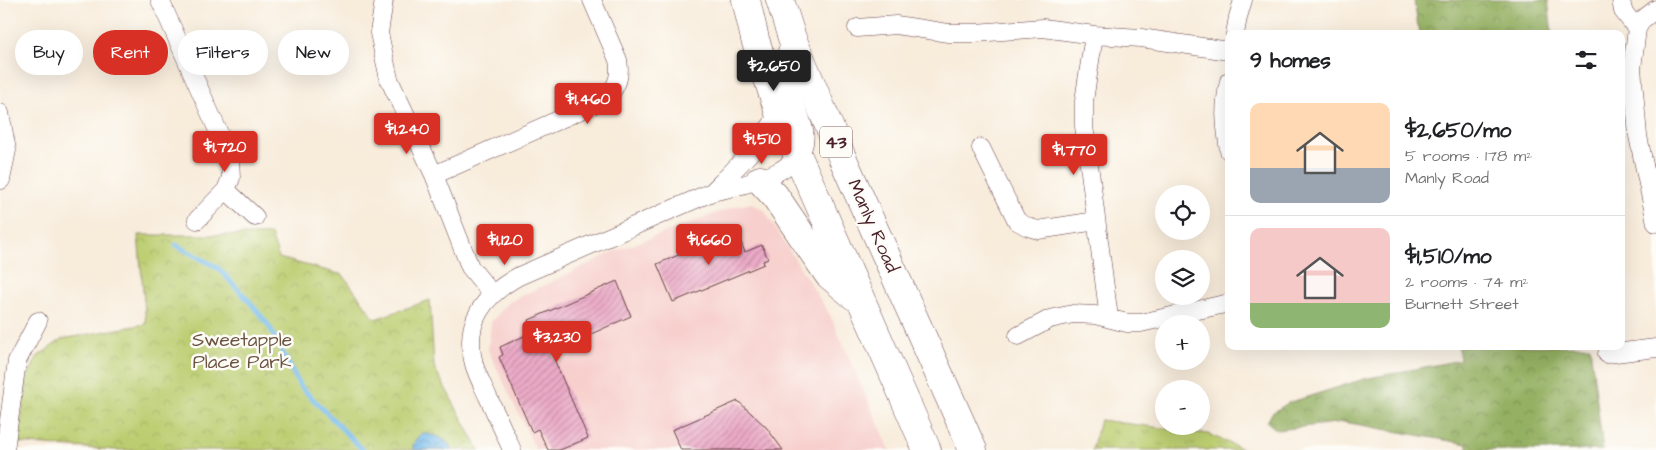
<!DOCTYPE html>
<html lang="en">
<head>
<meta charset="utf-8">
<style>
  :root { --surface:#fff; --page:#f2f2f2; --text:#202124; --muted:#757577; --line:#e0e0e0; --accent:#d93025 }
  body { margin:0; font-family:"Architects Daughter",sans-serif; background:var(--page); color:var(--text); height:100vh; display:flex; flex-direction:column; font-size:19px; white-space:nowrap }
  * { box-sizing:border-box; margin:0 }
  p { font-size:16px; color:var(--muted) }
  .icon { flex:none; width:28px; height:28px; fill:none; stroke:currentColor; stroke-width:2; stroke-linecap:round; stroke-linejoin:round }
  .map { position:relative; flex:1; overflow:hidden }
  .drawer { position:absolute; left:1225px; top:30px; width:400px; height:320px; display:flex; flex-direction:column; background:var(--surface); border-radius:10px; box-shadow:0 5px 20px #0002 }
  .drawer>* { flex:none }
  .top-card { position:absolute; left:15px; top:30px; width:475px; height:45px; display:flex; gap:10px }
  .buttons { position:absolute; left:1155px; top:185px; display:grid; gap:10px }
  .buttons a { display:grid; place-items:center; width:55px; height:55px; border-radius:50%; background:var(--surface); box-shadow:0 5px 20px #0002; font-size:25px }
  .price { position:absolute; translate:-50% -42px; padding:0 11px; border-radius:5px; background:var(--accent); color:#fff; font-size:16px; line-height:32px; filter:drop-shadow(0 1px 2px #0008) }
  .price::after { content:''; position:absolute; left:50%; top:30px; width:15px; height:11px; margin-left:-8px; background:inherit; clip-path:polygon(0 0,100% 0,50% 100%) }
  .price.current { background:#222; color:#fff }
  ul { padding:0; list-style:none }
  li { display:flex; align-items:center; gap:15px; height:125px; padding:0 25px }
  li+li { border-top:1px solid var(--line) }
  li span { display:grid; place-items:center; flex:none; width:140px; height:100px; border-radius:10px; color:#555 }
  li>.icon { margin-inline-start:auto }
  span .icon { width:60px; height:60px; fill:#fffc; stroke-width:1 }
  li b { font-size:21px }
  h2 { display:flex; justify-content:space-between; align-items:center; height:60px; padding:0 25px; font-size:21px }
  .chip { padding:0 18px; border-radius:22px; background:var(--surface); box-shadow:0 5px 20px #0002; font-size:18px; line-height:45px }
  .chip.current { background:var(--accent); color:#fff }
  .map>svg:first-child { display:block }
  .built { fill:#f7d0cd }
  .grass { fill:url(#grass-tufts); stroke:#82764e }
  .forest { fill:url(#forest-crowns); stroke:#6f6846 }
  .park { fill:url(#park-crowns); stroke:#82764e }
  .water { fill:url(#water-waves); stroke:#606d8c }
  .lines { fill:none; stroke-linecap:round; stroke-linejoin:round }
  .stream { stroke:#75bbec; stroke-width:5 }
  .building { fill:url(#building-hatch) }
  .minor-casing { stroke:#643e45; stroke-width:19 }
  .primary-casing { stroke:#643e45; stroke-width:29 }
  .minor { stroke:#fff; stroke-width:18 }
  .primary { stroke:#fff; stroke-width:28 }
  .labels { text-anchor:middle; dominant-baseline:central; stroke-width:5; stroke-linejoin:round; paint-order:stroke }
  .shield { fill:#fdfcf7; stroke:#806168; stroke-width:1 }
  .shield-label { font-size:18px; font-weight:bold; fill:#4a1f2b }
  .street-label { font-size:19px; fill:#4a1f2b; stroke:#fdfcf7 }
  .park-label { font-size:19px; fill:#6c5340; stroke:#fdfcf7 }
</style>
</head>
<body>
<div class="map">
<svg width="1656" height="450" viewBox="0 0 1656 450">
  <defs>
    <pattern id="grass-tufts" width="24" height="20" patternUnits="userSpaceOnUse" patternTransform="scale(1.25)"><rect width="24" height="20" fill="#bbcd70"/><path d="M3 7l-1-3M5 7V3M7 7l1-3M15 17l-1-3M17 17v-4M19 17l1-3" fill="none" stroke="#a2b061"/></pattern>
    <pattern id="forest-crowns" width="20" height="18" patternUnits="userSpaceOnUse" patternTransform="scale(1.25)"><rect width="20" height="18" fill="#94b062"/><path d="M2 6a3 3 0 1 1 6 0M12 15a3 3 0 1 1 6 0" fill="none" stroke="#7b8f51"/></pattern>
    <pattern id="park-crowns" width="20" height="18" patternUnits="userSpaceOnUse" patternTransform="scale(1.25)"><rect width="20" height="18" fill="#bbcd70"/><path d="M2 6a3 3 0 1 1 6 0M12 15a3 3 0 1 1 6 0" fill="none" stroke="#a2b061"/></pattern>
    <pattern id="water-waves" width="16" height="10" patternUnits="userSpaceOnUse" patternTransform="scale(1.25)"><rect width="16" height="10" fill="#75bbec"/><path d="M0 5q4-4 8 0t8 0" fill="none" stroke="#6297bf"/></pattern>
    <pattern id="building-hatch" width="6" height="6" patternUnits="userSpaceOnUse" patternTransform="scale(1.25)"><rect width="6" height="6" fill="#ecabc8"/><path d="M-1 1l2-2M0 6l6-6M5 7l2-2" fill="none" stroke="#c18ba3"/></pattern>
  </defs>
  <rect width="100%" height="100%" fill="#fdfcf7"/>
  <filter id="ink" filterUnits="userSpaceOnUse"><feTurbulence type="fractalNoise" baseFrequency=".02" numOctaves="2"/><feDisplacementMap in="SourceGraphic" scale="10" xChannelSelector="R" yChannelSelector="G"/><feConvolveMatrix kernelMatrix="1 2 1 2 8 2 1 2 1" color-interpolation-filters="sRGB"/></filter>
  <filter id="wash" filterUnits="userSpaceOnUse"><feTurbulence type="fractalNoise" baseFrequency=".0096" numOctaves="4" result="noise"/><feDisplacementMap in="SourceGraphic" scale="20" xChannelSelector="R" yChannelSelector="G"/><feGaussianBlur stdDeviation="1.12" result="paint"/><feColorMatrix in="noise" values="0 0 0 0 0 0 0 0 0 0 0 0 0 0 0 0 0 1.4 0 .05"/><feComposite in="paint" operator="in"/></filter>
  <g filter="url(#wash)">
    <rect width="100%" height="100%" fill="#f8ecdb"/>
    <path class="built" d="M 751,203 L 764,210 L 830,315 L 890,450 L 536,450 L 488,350 L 491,322 L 509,302 L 613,252 L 733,207 Z"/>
    <path class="grass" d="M 1100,420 L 1208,434 L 1245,450 L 1092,450 Z"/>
    <path class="forest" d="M 1414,0 L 1548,0 L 1552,34 L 1419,34 Z
      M 1458,346 L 1590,346 L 1603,450 L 1469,450 L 1467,444 L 1344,422 L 1277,430 L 1267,422 L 1272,413 L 1288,403 L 1364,379 L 1460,360 Z"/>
    <path class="park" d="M 138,235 L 271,235 L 279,258 L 343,275 L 375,319 L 430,300 L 434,367 L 479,450 L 115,450 L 18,443 L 27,378 L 37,357 L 62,339 L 146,324 Z"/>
    <path class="water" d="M 422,433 C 436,436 446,437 453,450 L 413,450 L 413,445 Z"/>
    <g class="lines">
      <path class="stream" d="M 176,245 L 218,268 L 249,301 L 269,326 L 300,386 L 363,450"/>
    </g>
    <g id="blocks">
      <path class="building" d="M 736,231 L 745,252 L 762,245 L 768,259 L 763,261 L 764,264 L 673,302 L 657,264 Z
        M 617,281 L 631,316 L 551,352 L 588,438 L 560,450 L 548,450 L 538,429 L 532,432 L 499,357 L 503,355 L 500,347 L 533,332 L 529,320 Z
        M 738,401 L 766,427 L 783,450 L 681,450 L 672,430 Z"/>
    </g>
  </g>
  <g filter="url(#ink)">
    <use href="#blocks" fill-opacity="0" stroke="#643e45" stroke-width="1"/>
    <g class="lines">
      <g class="minor-casing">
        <path id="minor" d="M 160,0 L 230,158 L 231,178 L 226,190
          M 384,0 L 379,33 L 389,79 L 434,175 L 470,267 L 492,294
          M 1621,0 L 1623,11 L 1637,29
          M 1656,9 L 1642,20 L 1637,29 L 1632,68 L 1638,136 L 1656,223
          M 857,28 L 896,25 L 948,33 L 975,33 L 1043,28 L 1094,35 L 1141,38 L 1229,51
          M 1235,34 L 1238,17 L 1243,0
          M 1094,35 L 1084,101 L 1084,126 L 1109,318
          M 1229,81 C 1223,109 1225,123 1229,151
          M 0,113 L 7,150 L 1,180
          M 981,148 L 1017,221 L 1028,227 L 1038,230 L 1096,221
          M 434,175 L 608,98 C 617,84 621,77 618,60 L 592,0
          M 712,192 C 738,166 760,145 779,113
          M 197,220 L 226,190 L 255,217
          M 1018,336 L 1050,319 L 1073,314 L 1095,315 L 1127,323 L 1141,323 L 1229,303
          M 1607,354 L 1656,348
          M 5,450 L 17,361 L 38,321
          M 512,450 C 504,432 496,414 488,397 C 483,386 477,375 474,364 C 463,322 483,296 519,276 L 712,192 C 742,186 812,172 804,130 C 800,109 786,89 784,68 C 783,59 789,46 792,38"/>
      </g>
      <g class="primary-casing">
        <path id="primary" d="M 746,0 L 755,39 L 779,113 L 927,450
          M 780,0 L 792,38 L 842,157 L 973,450
          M 760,180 L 775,196 L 828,274 L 854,296"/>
      </g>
      <use href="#minor" class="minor"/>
      <use href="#primary" class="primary"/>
    </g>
  </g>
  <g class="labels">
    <rect class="shield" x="820" y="126.5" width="32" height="31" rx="4"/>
    <g class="shield-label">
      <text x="836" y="142">43</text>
    </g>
    <g class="street-label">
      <text transform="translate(873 226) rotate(66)">Manly Road</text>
    </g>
    <g class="park-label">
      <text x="242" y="340">Sweetapple<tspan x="242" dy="22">Place Park</tspan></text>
    </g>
  </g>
</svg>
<div class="buttons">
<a><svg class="icon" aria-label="locate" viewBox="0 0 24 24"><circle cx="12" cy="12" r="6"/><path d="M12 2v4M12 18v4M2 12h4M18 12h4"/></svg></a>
<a><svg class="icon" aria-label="layers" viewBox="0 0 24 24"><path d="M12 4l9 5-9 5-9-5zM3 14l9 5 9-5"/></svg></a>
<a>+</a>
<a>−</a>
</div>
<b class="price current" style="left:774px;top:92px">$2,650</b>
<b class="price" style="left:588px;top:125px">$1,460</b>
<b class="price" style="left:407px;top:155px">$1,240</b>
<b class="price" style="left:762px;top:165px">$1,510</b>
<b class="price" style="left:225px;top:173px">$1,720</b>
<b class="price" style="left:1074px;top:176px">$1,770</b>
<b class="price" style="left:505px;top:266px">$1,120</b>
<b class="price" style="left:709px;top:266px">$1,660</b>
<b class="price" style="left:557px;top:363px">$3,230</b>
<div class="top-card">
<a class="chip">Buy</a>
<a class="chip current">Rent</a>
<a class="chip">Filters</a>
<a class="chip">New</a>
</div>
<section class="drawer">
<h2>9 homes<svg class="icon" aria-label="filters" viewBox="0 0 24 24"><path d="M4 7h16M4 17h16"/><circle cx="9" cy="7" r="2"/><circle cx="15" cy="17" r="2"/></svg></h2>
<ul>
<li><span style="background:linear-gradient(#ffd9b3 65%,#9aa5b1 0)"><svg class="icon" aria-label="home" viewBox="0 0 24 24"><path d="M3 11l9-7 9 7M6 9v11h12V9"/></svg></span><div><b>$2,650/mo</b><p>5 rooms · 178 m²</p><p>Manly Road</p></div></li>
<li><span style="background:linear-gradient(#f6c9c9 75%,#8fb573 0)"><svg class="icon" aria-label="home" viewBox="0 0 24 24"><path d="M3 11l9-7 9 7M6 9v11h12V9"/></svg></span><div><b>$1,510/mo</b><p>2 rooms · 74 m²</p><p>Burnett Street</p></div></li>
</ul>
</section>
</div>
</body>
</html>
